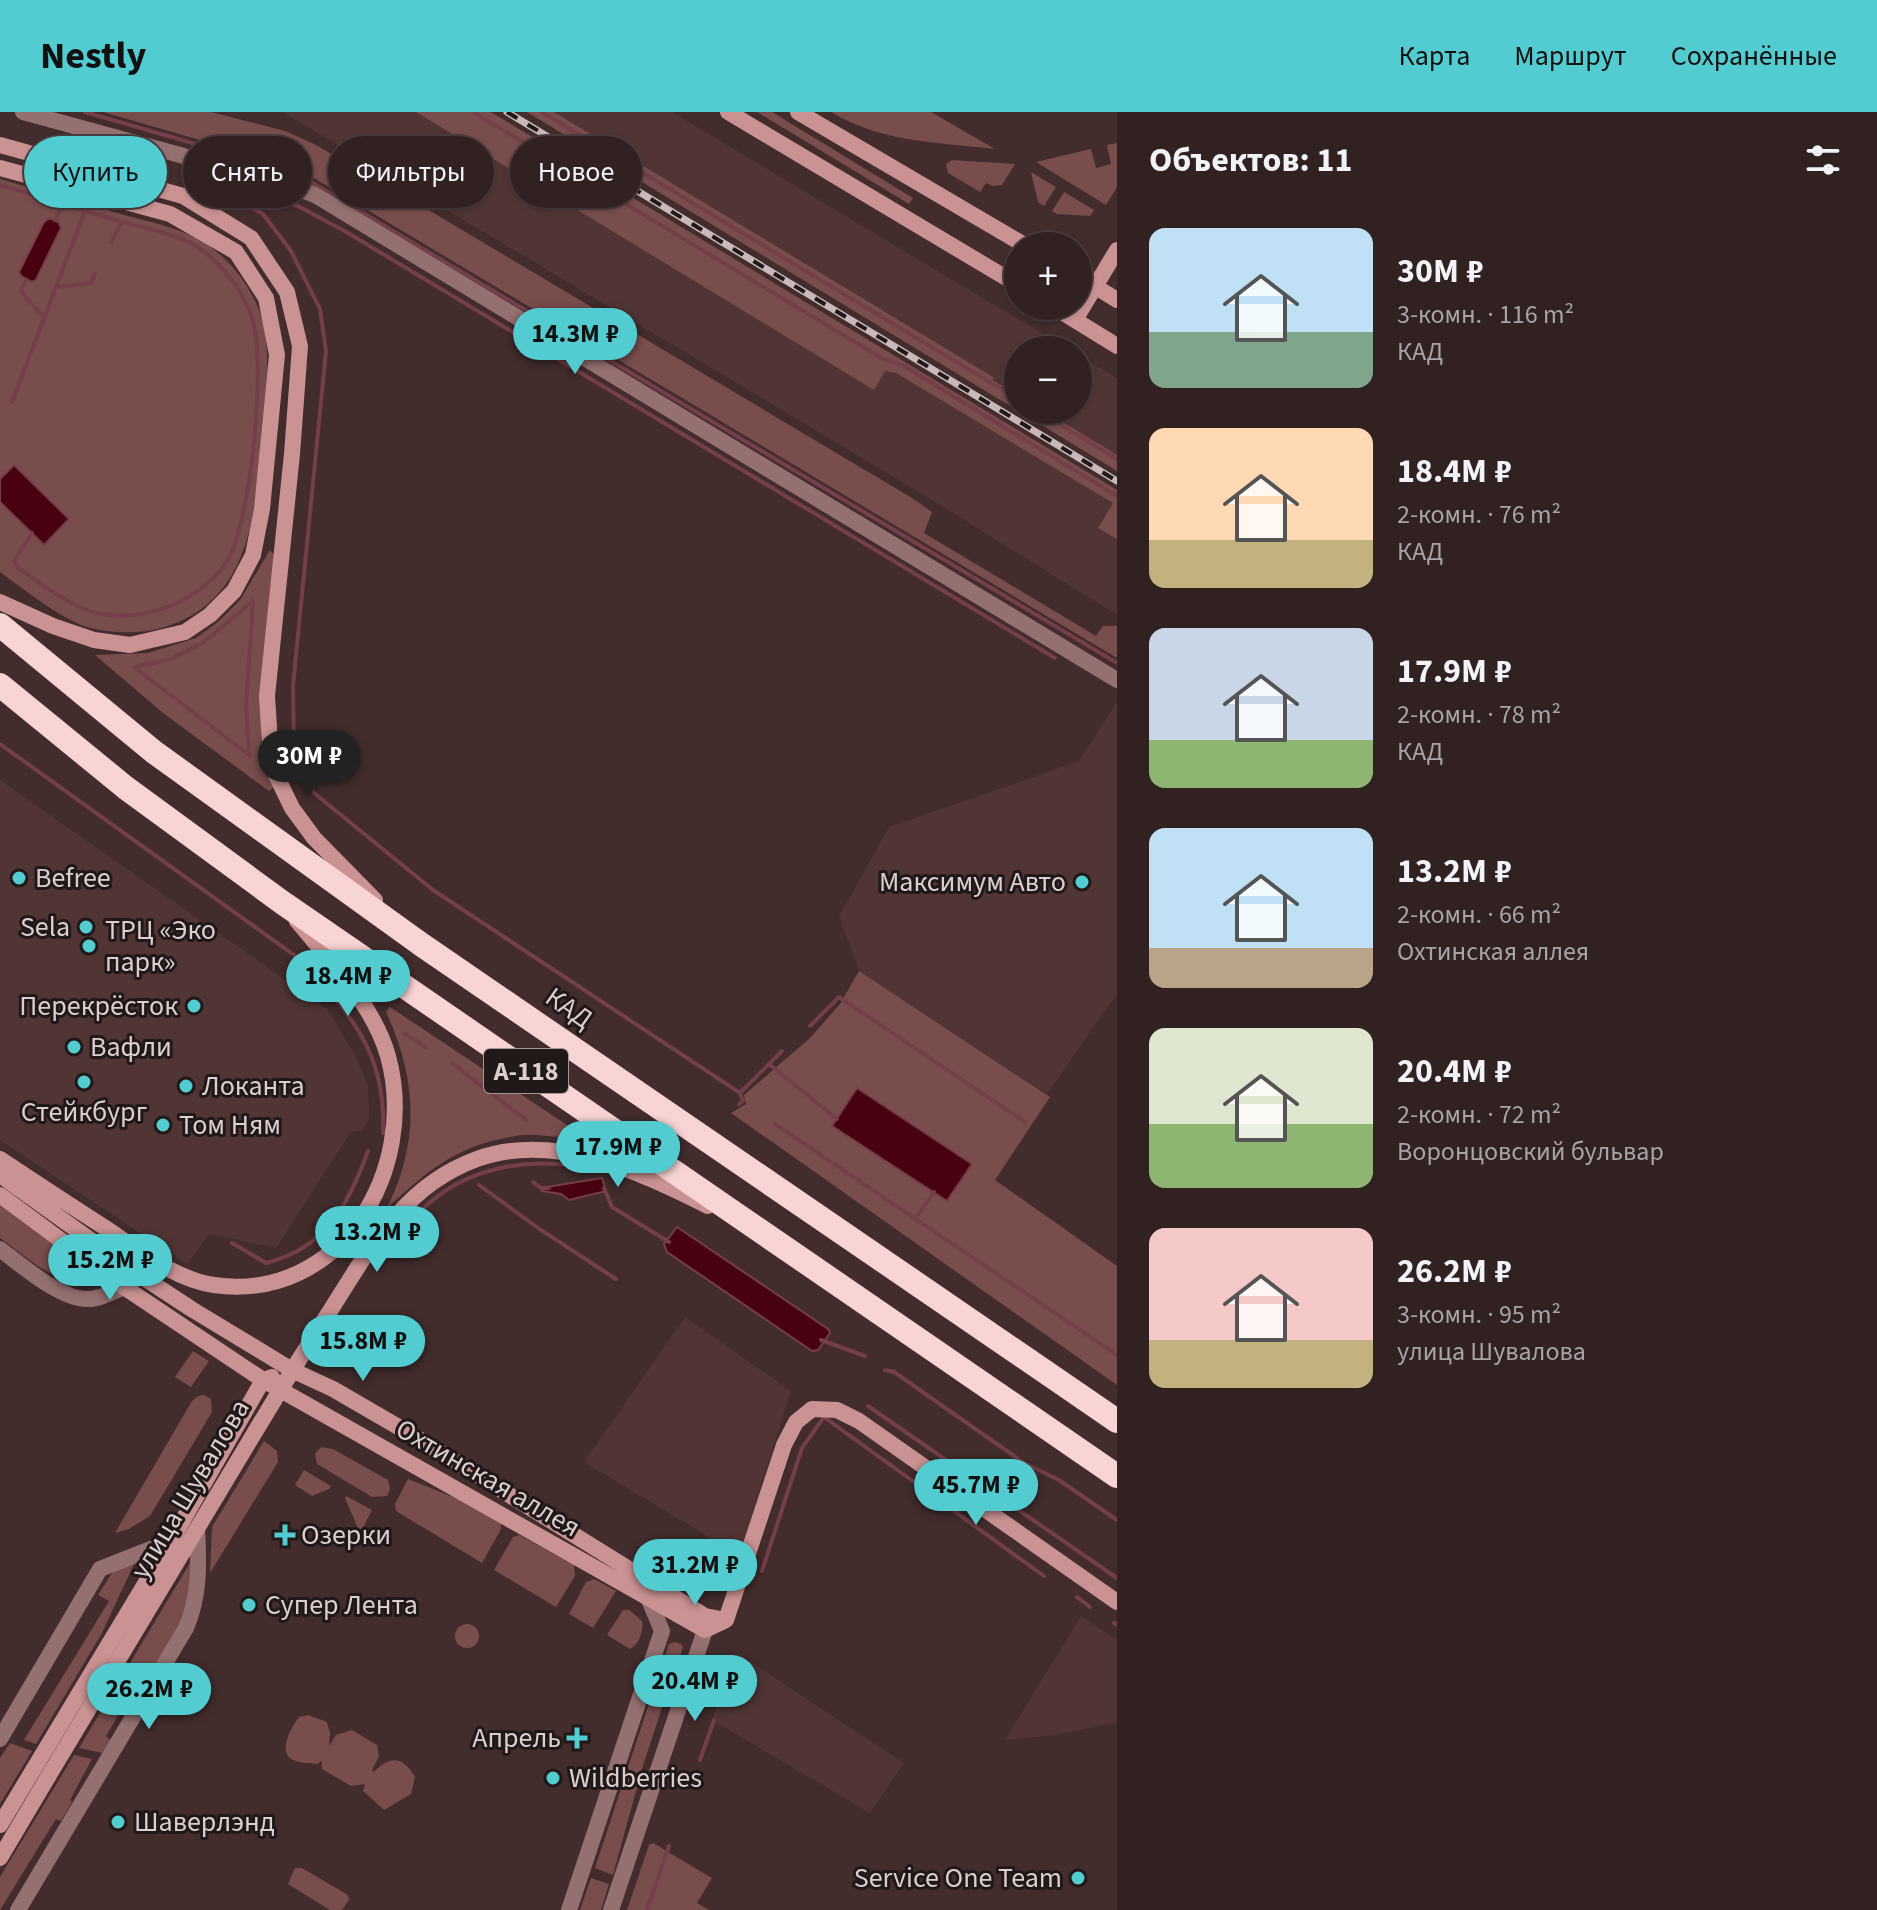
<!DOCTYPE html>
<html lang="ru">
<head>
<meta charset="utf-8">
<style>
  :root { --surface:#322121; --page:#3a292a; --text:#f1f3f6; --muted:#a8a3a5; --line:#4d3e3f; --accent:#52ccd0 }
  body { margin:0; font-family:"Source Sans 3",sans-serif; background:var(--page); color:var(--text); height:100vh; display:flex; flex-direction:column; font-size:30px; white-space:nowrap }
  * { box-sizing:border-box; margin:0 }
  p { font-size:26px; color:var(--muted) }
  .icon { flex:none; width:44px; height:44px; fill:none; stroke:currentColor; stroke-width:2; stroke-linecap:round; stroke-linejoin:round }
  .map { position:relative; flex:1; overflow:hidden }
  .panel { display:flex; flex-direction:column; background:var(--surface); width:760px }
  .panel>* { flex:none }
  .top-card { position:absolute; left:24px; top:24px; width:760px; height:72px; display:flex; gap:16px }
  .controls { position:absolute; left:1004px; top:120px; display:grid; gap:16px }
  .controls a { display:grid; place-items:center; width:88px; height:88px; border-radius:50%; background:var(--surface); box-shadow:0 2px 6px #0004,0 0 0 2px var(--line); font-size:40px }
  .price { position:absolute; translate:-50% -68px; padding:0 18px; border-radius:28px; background:var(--accent); color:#111; font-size:26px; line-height:52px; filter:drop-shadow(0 2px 4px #0008) }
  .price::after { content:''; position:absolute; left:50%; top:48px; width:24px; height:18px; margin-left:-12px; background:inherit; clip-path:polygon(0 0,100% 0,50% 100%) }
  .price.active { background:#222; color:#fff }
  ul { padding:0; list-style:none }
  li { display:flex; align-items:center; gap:24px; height:200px; padding:0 32px }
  li span { display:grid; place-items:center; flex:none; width:224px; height:160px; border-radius:16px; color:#555 }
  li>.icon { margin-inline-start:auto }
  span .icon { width:96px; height:96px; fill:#fffc; stroke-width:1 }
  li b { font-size:34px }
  h2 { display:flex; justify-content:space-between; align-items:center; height:96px; padding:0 32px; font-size:34px }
  .pill { padding:0 28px; border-radius:36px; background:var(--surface); box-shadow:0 2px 6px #0004,0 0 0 2px var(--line); font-size:28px; line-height:72px }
  .pill.active { background:var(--accent); color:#111 }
  header { display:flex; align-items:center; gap:48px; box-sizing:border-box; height:112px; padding:0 40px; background:var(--accent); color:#111 }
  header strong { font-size:38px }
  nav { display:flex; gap:44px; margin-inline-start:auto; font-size:28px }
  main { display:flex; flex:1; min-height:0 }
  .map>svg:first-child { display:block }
  .built { fill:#513535 }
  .green { fill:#7a4d4d }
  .water { fill:#48020f; stroke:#743f48; stroke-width:2 }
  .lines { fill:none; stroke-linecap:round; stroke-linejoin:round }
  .stream { stroke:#743f48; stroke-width:4 }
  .street { stroke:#947070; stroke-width:16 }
  .secondary { stroke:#ca9293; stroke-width:16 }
  .highway { stroke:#f8d5d4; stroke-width:24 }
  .rail-casing { stroke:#c9bab9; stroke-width:7 }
  .rail { stroke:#211818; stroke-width:4; stroke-dasharray:12; stroke-linecap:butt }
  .poi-dot { fill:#52ccd0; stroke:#211818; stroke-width:3 }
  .labels { text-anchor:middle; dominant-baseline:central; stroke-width:6; stroke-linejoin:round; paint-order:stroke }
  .shield { fill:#211818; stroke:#a49797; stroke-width:2 }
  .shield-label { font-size:26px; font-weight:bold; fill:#dccecd }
  .poi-label { font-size:28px; fill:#dccecd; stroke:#211818; text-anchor:start }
  .street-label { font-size:28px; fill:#dccecd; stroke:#211818 }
</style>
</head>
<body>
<header>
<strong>Nestly</strong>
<nav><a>Карта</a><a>Маршрут</a><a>Сохранённые</a></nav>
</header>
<main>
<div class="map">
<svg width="1117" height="1798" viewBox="0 0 1117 1798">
  <rect width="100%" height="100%" fill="#422c2c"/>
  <path class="built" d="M 283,0 L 416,0 L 873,277 L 885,259 L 896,261 L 1080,370 L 1113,391 L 1098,415 L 1117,427 L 1117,503 L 927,385 Z
    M 554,0 L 672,0 L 1070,238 L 1018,238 L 1018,283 L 993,267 L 993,265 Z
    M 1078,243 L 1117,266 L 1117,343 L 1043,298 L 1078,298 Z
    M 1117,590 L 1117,882 L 1047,982 L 859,859 L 839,804 L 889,715 L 1079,649 Z
    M 0,668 L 327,897 L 355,943 L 368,973 L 369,1005 L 363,1018 L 351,1020 L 276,1136 L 209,1122 L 187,1152 L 0,1028 Z
    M 685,1205 L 791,1279 L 739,1443 L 584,1350 Z
    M 1081,1504 L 1117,1528 L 1117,1610 L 1057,1623 L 1005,1628 Z
    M 737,1541 L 904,1651 L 870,1701 L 712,1608 Z"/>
  <path class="green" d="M 103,0 L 211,0 L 285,19 L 314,32 L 395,78 L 912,386 L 932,400 L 924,421 L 1096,524 L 1103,514 L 1117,514 L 1117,546 L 297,56 Z
    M 416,0 L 491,0 L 1117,378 L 1117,427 L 1098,416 L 1113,391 L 896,261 L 885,259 L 874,278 Z
    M 527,0 L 554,0 L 993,265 L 993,268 L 1018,283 L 1018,298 L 1043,298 L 1117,343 L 1117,359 Z
    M 757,0 L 772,0 L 913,86 L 909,92 Z
    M 831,0 L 931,0 L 995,37 C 937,30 883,31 831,0 Z
    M 1117,31 L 1117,75 L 1106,93 L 1036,50 L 1091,37 L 1096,56 L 1111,52 L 1107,33 Z
    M 952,48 L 1015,52 L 1002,73 L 993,74 L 986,71 L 980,80 L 948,61 L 946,52 Z
    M 1031,60 L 1056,75 L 1044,94 L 1038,90 Z
    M 0,67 C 43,80 85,92 128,104 C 154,111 185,117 208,133 C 232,150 252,176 261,204 C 273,241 264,287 261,325 C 256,406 249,497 153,518 C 131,522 103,521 81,513 C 52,500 26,479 0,460 Z
    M 1064,80 L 1094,98 L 1090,104 L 1057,102 L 1052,99 Z
    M 270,438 L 275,444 L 261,629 L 273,676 L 269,679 L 163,601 L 95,543 L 148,541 L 196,526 L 218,510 L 240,488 Z
    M 859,859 L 1050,985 L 995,1068 L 1117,1154 L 1117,1273 L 731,1001 L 746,992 L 744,983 L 810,926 L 840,892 Z
    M 390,895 L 573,1017 L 573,1023 C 558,1028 539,1021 523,1023 C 460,1031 432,1055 387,1096 C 420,1029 417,967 386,900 Z
    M 0,1089 L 63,1136 L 99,1167 L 98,1172 C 53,1172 35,1151 0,1126 Z
    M 193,1239 L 209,1249 L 191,1275 L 175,1265 Z
    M 204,1283 L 211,1287 L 212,1300 L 150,1404 L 129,1417 L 115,1421 L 192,1289 L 198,1284 Z
    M 264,1329 L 277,1339 L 278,1350 L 210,1461 L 212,1415 Z
    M 321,1335 L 333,1337 L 388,1368 L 390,1377 L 387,1384 L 372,1385 L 317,1352 L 315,1342 Z
    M 304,1358 L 331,1374 L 329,1377 L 312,1384 L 295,1373 Z
    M 408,1367 L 468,1391 L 501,1409 L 501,1417 L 482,1451 L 396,1399 L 395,1392 Z
    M 346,1384 L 372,1398 L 360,1421 L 345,1386 Z
    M 519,1423 L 574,1453 L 575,1464 L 556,1495 L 494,1458 L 513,1425 Z
    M 133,1448 L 135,1450 L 102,1521 L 36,1632 L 24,1628 L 109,1489 L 98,1483 L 112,1461 Z
    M 190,1451 L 190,1476 L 185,1504 L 145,1570 L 139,1568 L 106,1624 L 110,1628 L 102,1641 L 79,1636 Z
    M 594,1467 L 616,1479 L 593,1516 L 569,1502 L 586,1470 Z
    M 623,1498 L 629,1498 L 642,1509 C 644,1518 639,1533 630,1537 L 607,1523 Z
    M455 1524a12 12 0 1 1 24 0a12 12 0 1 1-24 0Z
    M 675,1530 L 681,1532 L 683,1535 L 674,1563 L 661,1556 L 669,1532 Z
    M 657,1567 L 669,1574 L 642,1657 L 613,1763 L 595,1756 Z
    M 308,1603 L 327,1610 L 330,1621 L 329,1634 L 336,1623 L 352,1618 L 377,1633 L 379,1644 L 372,1658 L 374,1660 C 390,1643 403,1644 415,1665 L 411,1682 L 384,1698 L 363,1679 L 365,1672 L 351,1674 L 322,1657 L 322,1649 L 317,1652 C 310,1651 297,1651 291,1647 C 278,1638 292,1614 299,1605 Z
    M 10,1631 L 32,1639 L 0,1692 L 0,1646 Z
    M 74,1643 L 92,1647 L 70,1688 L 72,1690 L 61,1709 L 56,1707 L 0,1798 L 0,1765 Z
    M 653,1731 L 712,1766 L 697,1791 L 709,1798 L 627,1798 L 649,1733 Z
    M 302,1756 L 348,1783 L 349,1788 L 342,1798 L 330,1798 L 288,1772 L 295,1756 Z
    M 591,1766 L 609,1772 L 601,1798 L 580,1798 Z"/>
  <path class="water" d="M 50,106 L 59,111 L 61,116 L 36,168 L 32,170 L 21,164 L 19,160 L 44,110 Z
    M 14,353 L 69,407 L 44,433 L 0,390 L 0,367 Z
    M 857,976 L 972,1052 L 947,1089 L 832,1014 Z
    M 602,1066 L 606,1079 L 569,1088 L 561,1082 L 542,1079 L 547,1075 Z
    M 677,1115 L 828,1217 L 830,1221 L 818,1238 L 812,1239 L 667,1140 L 664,1132 Z"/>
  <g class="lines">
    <path class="stream" d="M 85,0 L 296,61 L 1117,551
      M 473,0 L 883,247 L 902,253 L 1117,384
      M 542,0 L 1018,287
      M 105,51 L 114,32
      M 193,63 L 263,102 L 291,139 L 320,197 L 326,239 L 293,574 L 294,640 L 314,681 L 433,778 L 740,981 L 782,939
      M 214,71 L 298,94 L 348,121 L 1055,546
      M 0,73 C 41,85 81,98 123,110 C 145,116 184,124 202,138 C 225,156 243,179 252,206 C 267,247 251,415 226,451 C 197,493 128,518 80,495 C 58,486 38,469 18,456 L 14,449 L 32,421
      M 55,108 L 63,92
      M 111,130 L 122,110
      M 26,168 L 21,179 L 42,204
      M 56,175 L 91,171 L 95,162
      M 12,290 L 85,99
      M 1036,298 L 1117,347
      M 134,555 L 171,547 L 204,530 L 253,489 L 246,593 L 249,643
      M 134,555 L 249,643
      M 0,632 L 294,843 C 348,898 387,939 383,1021
      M 810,914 L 839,885 L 1025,1010
      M 405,922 L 426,935
      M 452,951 L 526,1008
      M 769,952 L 837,1007
      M 739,992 L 743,989 L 740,981
      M 775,1012 L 1117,1243
      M 533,1070 L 541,1076 L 549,1076
      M 479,1073 L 538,1116 L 616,1167
      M 604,1076 L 612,1095 L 669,1130
      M 915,1107 L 934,1080
      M 232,1131 L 266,1151 C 326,1136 348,1094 368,1039
      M 386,1142 C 399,1126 411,1108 426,1094 C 467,1056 524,1046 577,1054
      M 821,1228 L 865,1244
      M 885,1258 L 894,1260 L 1024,1351 L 1059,1368 L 1117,1408
      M 868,1294 L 1117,1466
      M 762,1459 L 802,1336 L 824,1305 L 1044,1464
      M 1077,1485 L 1090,1495
      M 1114,1511 L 1117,1513
      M 700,1648 L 714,1608
      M 647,1798 L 669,1734"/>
    <path class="street" d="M 23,0 L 286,72 L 315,83 L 1117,568
      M 0,1137 C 21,1153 61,1188 88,1187 C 100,1187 112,1180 124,1175
      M 0,1627 L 100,1457 L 171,1429
      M 18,1798 L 186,1516 C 200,1484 199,1451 197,1417
      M 569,1798 L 662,1519 L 649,1488
      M 611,1798 L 705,1518 L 705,1506"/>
    <path class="secondary" d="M 728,0 L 1018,173
      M 798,0 L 1026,134
      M 0,33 L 183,84 L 251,126 L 287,180 L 300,234 L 292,342 L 267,584 L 270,632 L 276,663 L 292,696 L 314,726 L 375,788
      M 0,56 L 170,102 L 236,140 L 266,186 L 277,243 L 262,397 L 253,443 L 234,479 L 210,503 L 185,520 L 130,533 L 94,528 L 53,514 L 0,490
      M 1078,164 L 1117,188
      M 1052,194 L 1117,234
      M 1075,208 L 1117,138
      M 0,1047 C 36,1071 71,1094 107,1117 C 140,1139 174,1167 214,1173 C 341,1191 419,1057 388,944 C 373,892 331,850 297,809
      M 0,1063 L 138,1162 L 193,1198 L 292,1258 L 333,1277 L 414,1324 L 705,1504 L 726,1508
      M 0,1083 L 124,1175 L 263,1268 L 705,1518 L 726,1508
      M 726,1508 L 784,1333 L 796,1310 L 812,1297 L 837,1298 L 859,1309 L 1117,1490
      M 0,1713 L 171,1429 L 263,1268 L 272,1265
      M 0,1746 C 82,1607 165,1469 249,1330 C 276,1285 303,1240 332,1196 C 352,1164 372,1130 398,1102 C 419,1078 447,1058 477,1047 C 554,1019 640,1060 708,1094"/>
    <path class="highway" d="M 0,513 L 154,640 L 422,833 L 1117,1309
      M 0,573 L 126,676 L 283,791 L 1117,1364"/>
    <g class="rail-casing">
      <path id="rail" d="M 507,0 L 1117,369"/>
    </g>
    <use href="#rail" class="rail"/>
  </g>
  <g class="poi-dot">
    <circle cx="19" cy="766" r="8"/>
    <circle cx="1082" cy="770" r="8"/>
    <circle cx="86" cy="815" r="8"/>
    <circle cx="89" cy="834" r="8"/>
    <circle cx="194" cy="894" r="8"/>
    <circle cx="74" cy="935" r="8"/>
    <circle cx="84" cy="970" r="8"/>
    <circle cx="186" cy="974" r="8"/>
    <circle cx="163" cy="1013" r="8"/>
    <path d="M281 1411h8v8h8v8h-8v8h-8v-8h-8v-8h8z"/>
    <circle cx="249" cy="1493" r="8"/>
    <path d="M573 1614h8v8h8v8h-8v8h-8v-8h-8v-8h8z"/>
    <circle cx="553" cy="1666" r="8"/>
    <circle cx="118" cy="1710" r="8"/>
    <circle cx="1078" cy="1766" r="8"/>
  </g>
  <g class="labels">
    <rect class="shield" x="484" y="937" width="84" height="44" rx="6"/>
    <g class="shield-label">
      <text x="526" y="959">А-118</text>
    </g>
    <g class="poi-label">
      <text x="35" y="766">Befree</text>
      <text x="1066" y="770" text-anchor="end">Максимум Авто</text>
      <text x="70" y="815" text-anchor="end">Sela</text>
      <text x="105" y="818">ТРЦ «Эко<tspan x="105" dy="32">парк»</tspan></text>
      <text x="178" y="894" text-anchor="end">Перекрёсток</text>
      <text x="90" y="935">Вафли</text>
      <text x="202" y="974">Локанта</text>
      <text x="84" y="1000" text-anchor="middle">Стейкбург</text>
      <text x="179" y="1013">Том Ням</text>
      <text x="301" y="1423">Озерки</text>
      <text x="265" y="1493">Супер Лента</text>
      <text x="561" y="1626" text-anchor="end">Апрель</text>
      <text x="569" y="1666">Wildberries</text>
      <text x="134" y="1710">Шаверлэнд</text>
      <text x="1062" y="1766" text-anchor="end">Service One Team</text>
    </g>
    <g class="street-label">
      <text transform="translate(569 896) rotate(35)">КАД</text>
      <text transform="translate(488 1366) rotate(30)">Охтинская аллея</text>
      <text transform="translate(190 1377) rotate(-59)">улица Шувалова</text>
    </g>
  </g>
</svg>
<div class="controls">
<a>+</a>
<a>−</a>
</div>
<b class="price" style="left:575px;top:264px">14.3M ₽</b>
<b class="price active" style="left:309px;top:686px">30M ₽</b>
<b class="price" style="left:348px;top:906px">18.4M ₽</b>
<b class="price" style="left:618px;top:1077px">17.9M ₽</b>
<b class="price" style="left:377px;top:1162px">13.2M ₽</b>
<b class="price" style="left:110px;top:1190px">15.2M ₽</b>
<b class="price" style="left:363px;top:1271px">15.8M ₽</b>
<b class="price" style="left:976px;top:1415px">45.7M ₽</b>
<b class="price" style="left:695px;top:1495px">31.2M ₽</b>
<b class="price" style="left:695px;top:1611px">20.4M ₽</b>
<b class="price" style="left:149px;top:1619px">26.2M ₽</b>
<div class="top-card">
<a class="pill active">Купить</a>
<a class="pill">Снять</a>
<a class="pill">Фильтры</a>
<a class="pill">Новое</a>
</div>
</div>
<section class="panel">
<h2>Объектов: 11<svg class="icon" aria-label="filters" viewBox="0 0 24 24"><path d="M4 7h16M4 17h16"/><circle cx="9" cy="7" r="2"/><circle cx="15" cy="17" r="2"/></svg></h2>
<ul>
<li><span style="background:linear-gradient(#bfe0f5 65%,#7fa58c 0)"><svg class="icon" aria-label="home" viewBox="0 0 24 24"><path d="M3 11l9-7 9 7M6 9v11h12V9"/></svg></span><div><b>30M ₽</b><p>3-комн. · 116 m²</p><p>КАД</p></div></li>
<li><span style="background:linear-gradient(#ffd9b3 70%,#c2b280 0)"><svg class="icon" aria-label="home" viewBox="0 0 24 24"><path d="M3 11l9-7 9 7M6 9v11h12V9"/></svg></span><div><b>18.4M ₽</b><p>2-комн. · 76 m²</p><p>КАД</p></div></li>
<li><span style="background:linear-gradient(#c9d6e8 70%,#8fb573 0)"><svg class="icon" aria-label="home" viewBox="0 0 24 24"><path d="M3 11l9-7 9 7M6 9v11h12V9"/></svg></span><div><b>17.9M ₽</b><p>2-комн. · 78 m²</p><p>КАД</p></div></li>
<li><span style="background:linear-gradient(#bfe0f5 75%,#b9a48a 0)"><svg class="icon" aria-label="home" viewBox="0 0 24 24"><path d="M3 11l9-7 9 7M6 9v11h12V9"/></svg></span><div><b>13.2M ₽</b><p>2-комн. · 66 m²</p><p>Охтинская аллея</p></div></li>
<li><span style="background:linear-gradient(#dfe7d0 60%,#8fb573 0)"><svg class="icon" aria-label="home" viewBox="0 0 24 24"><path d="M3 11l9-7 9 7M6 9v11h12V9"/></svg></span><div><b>20.4M ₽</b><p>2-комн. · 72 m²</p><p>Воронцовский бульвар</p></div></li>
<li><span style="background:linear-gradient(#f6c9c9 70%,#c2b280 0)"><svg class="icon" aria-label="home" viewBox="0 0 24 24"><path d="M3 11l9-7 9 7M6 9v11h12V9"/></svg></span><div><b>26.2M ₽</b><p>3-комн. · 95 m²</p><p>улица Шувалова</p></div></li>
</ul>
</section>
</main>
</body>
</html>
